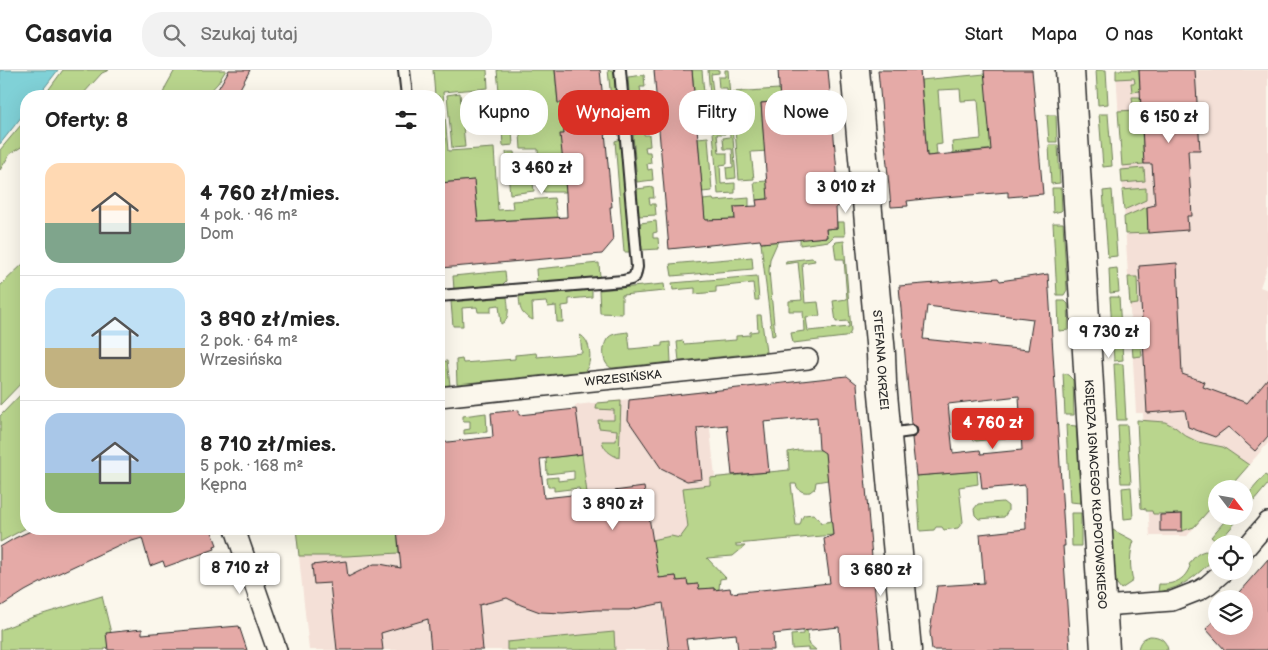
<!DOCTYPE html>
<html lang="pl">
<head>
<meta charset="utf-8">
<style>
  :root { --surface:#fff; --page:#f2f2f2; --text:#222; --muted:#767676; --line:#e0e0e0; --accent:#d93025 }
  body { margin:0; font-family:"Balsamiq Sans",sans-serif; background:var(--page); color:var(--text); height:100vh; display:flex; flex-direction:column; font-size:19px; white-space:nowrap }
  * { box-sizing:border-box; margin:0 }
  p { font-size:16px; color:var(--muted) }
  .icon { flex:none; width:28px; height:28px; fill:none; stroke:currentColor; stroke-width:2; stroke-linecap:round; stroke-linejoin:round }
  .map { position:relative; flex:1; overflow:hidden }
  .side { position:absolute; left:20px; top:20px; width:425px; height:445px; display:flex; flex-direction:column; background:var(--surface); border-radius:20px; box-shadow:0 5px 20px #0002 }
  .side>* { flex:none }
  .top-card { position:absolute; left:460px; top:20px; width:475px; height:45px; display:flex; gap:10px }
  .needle { width:32px; rotate:121deg }
  .controls { position:absolute; left:1208px; top:410px; display:grid; gap:10px }
  .controls a { display:grid; place-items:center; width:45px; height:45px; border-radius:50%; background:var(--surface); box-shadow:0 5px 20px #0002; font-size:25px }
  .price { position:absolute; translate:-50% -42px; padding:0 11px; border-radius:5px; background:#fff; color:#222; font-size:16px; line-height:32px; filter:drop-shadow(0 1px 2px #0008) }
  .price::after { content:''; position:absolute; left:50%; top:30px; width:15px; height:11px; margin-left:-8px; background:inherit; clip-path:polygon(0 0,100% 0,50% 100%) }
  .price.current { background:var(--accent); color:#fff }
  ul { padding:0; list-style:none }
  li { display:flex; align-items:center; gap:15px; height:125px; padding:0 25px }
  li+li { border-top:1px solid var(--line) }
  li span { display:grid; place-items:center; flex:none; width:140px; height:100px; border-radius:15px; color:#555 }
  li>.icon { margin-inline-start:auto }
  span .icon { width:60px; height:60px; fill:#fffc; stroke-width:1 }
  li b { font-size:21px }
  h2 { display:flex; justify-content:space-between; align-items:center; height:60px; padding:0 25px; font-size:21px }
  .chip { padding:0 18px; border-radius:20px; background:var(--surface); box-shadow:0 5px 20px #0002; font-size:18px; line-height:45px }
  .chip.current { background:var(--accent); color:#fff }
  header { display:flex; align-items:center; gap:30px; box-sizing:border-box; height:70px; padding:0 25px; background:var(--surface); border-bottom:1px solid var(--line) }
  header strong { font-size:24px }
  nav { display:flex; gap:28px; margin-inline-start:auto; font-size:18px }
  .search { width:350px; height:45px; background:var(--page); display:flex; align-items:center; gap:12px; box-sizing:border-box; padding:0 18px; border-radius:20px; color:var(--muted); font-size:19px }
  .map>svg:first-child { display:block }
  .built { fill:#f4e0d7 }
  .green { fill:#b9d58d; stroke:#72805c }
  .water { fill:#80d1d7; stroke:#5e8f92 }
  .building { fill:#e5aaa7; stroke:#2b2b2b; fill-rule:evenodd }
  .lines { fill:none; stroke-linecap:round; stroke-linejoin:round }
  .lane-casing { stroke:#2b2b2b; stroke-width:14 }
  .street-casing { stroke:#2b2b2b; stroke-width:22 }
  .secondary-casing { stroke:#2b2b2b; stroke-width:31 }
  .lane { stroke:#fbf7ec; stroke-width:10 }
  .street { stroke:#fbf7ec; stroke-width:19 }
  .secondary { stroke:#fbf7ec; stroke-width:28 }
  .labels { text-anchor:middle; dominant-baseline:central; stroke-width:4; stroke-linejoin:round; paint-order:stroke }
  .street-label { font-size:12px; fill:#2b2b2b; stroke:#fbf7ec }
</style>
</head>
<body>
<header>
<strong>Casavia</strong>
<div class="search"><svg class="icon" aria-label="search" viewBox="0 0 24 24"><circle cx="10" cy="10" r="6"/><path d="M15 15l6 6"/></svg>Szukaj tutaj</div>
<nav><a>Start</a><a>Mapa</a><a>O nas</a><a>Kontakt</a></nav>
</header>
<div class="map">
<svg width="1268" height="580" viewBox="0 0 1268 580">
  <rect width="100%" height="100%" fill="#fbf7ec"/>
  <filter id="ink" filterUnits="userSpaceOnUse"><feTurbulence type="fractalNoise" baseFrequency=".02" numOctaves="2"/><feDisplacementMap in="SourceGraphic" scale="10" xChannelSelector="R" yChannelSelector="G"/><feConvolveMatrix kernelMatrix="1 2 1 2 8 2 1 2 1" color-interpolation-filters="sRGB"/></filter>
  <g filter="url(#ink)">
    <path class="built" d="M 1116,0 L 1268,0 L 1268,195 L 1260,217 L 1268,220 L 1268,373 L 1228,419 L 1216,419 L 1216,432 L 1187,466 L 1150,466 L 1143,343 L 1136,343 Z
      M 706,321 L 715,407 L 790,400 L 797,469 L 654,481 L 669,580 L 309,580 L 296,459 L 439,459 L 439,439 L 587,423 L 575,335 Z"/>
    <path class="green" d="M 63,0 L 109,0 L 102,3 L 82,25 L 82,26 L 44,26 Z
      M 175,0 L 226,0 L 218,13 L 206,26 L 162,26 L 166,16 Z
      M 433,0 L 487,0 L 488,18 L 443,22 L 448,81 L 494,78 L 498,140 L 513,139 L 512,131 L 554,128 L 557,147 L 478,152 L 474,110 L 441,113 L 439,84 L 439,26 L 435,26 Z
      M 497,0 L 555,0 L 558,32 L 562,33 L 564,64 L 566,122 L 545,122 L 540,120 L 538,79 L 521,79 L 517,20 L 499,21 Z
      M 608,0 L 614,0 L 617,37 L 612,38 Z
      M 692,0 L 702,0 L 707,59 L 698,60 Z
      M 708,0 L 719,0 L 719,3 L 711,4 L 713,23 L 722,23 L 723,33 L 714,34 L 716,53 L 724,53 L 725,64 L 717,64 L 719,83 L 727,83 L 727,94 L 720,95 L 721,114 L 735,113 L 735,123 L 718,124 Z
      M 725,0 L 728,0 L 736,108 L 727,109 L 726,98 L 733,97 L 732,79 L 724,79 L 723,68 L 730,67 L 729,49 L 722,49 L 721,38 L 728,37 L 727,18 L 719,18 L 718,7 L 725,7 Z
      M 1096,0 L 1106,0 L 1108,34 L 1098,35 Z
      M 1116,0 L 1139,0 L 1140,21 L 1132,22 L 1131,13 L 1135,13 L 1134,8 L 1116,9 Z
      M 985,4 L 990,64 L 996,79 L 953,83 L 952,72 L 981,69 L 978,30 L 961,31 L 960,19 L 938,20 L 942,74 L 936,75 L 937,85 L 927,86 L 921,10 Z
      M 644,5 L 645,17 L 640,17 L 641,23 L 645,22 L 646,34 L 641,35 L 641,38 L 630,38 L 628,7 Z
      M 779,19 L 780,31 L 761,33 L 764,70 L 770,81 L 751,82 L 754,109 L 739,110 L 732,22 Z
      M 460,23 L 465,77 L 452,78 L 447,25 Z
      M 1132,27 L 1140,27 L 1144,94 L 1122,96 L 1118,41 L 1136,40 L 1136,35 L 1133,35 Z
      M 500,28 L 510,28 L 513,75 L 503,76 Z
      M 1099,44 L 1108,44 L 1112,96 L 1103,97 Z
      M 1047,45 L 1056,45 L 1057,72 L 1049,72 Z
      M 26,49 L 26,74 L 10,84 L 0,100 L 0,80 Z
      M 644,61 L 644,65 L 649,65 L 650,76 L 645,77 L 646,82 L 650,82 L 651,93 L 647,94 L 648,100 L 652,99 L 653,110 L 637,112 L 633,65 Z
      M 708,67 L 712,121 L 702,122 L 698,68 Z
      M 621,69 L 630,182 L 624,182 L 615,71 Z
      M 1049,75 L 1058,75 L 1060,113 L 1051,114 Z
      M 506,82 L 514,82 L 516,98 L 531,96 L 534,121 L 510,124 Z
      M 1144,98 L 1145,111 L 1122,113 L 1121,100 Z
      M 767,111 L 789,127 L 756,130 L 754,112 Z
      M 653,117 L 654,128 L 649,128 L 650,134 L 655,134 L 656,145 L 639,146 L 637,119 Z
      M 1052,118 L 1061,118 L 1062,140 L 1061,141 L 1053,143 Z
      M 1146,118 L 1146,130 L 1124,140 L 1122,120 Z
      M 1112,120 L 1117,186 L 1108,187 L 1103,121 Z
      M 749,128 L 749,137 L 734,137 L 735,149 L 705,150 L 703,130 L 713,129 L 714,131 Z
      M 1147,137 L 1148,163 L 1125,164 L 1124,147 Z
      M 656,151 L 657,162 L 653,163 L 653,168 L 658,168 L 659,179 L 642,180 L 640,153 Z
      M 837,152 L 844,152 L 845,166 L 834,166 L 829,171 L 800,175 L 800,169 L 827,167 L 826,159 L 837,158 Z
      M 1053,153 L 1063,153 L 1067,220 L 1064,225 L 1057,225 Z
      M 778,171 L 770,189 L 769,201 L 775,265 L 772,266 L 761,173 Z
      M 844,171 L 851,261 L 849,265 L 845,267 L 793,273 L 791,263 L 804,261 L 803,241 L 789,241 L 789,231 L 802,230 L 798,192 L 785,194 L 786,191 L 812,188 L 814,189 L 815,191 L 802,193 L 805,233 L 818,232 L 820,246 L 806,247 L 808,261 L 849,257 L 848,251 L 836,252 L 833,231 L 847,229 L 844,189 L 836,189 L 834,174 L 836,172 Z
      M 752,187 L 753,199 L 672,206 L 670,194 Z
      M 26,191 L 26,308 L 0,335 L 0,216 Z
      M 599,193 L 600,207 L 537,213 L 536,199 Z
      M 1117,198 L 1119,222 L 1110,223 L 1109,199 Z
      M 505,201 L 506,211 L 501,216 L 454,220 L 453,206 Z
      M 757,206 L 759,230 L 755,230 L 753,213 L 716,217 L 716,222 L 695,224 L 695,218 L 673,220 L 672,213 Z
      M 1128,207 L 1137,207 L 1138,234 L 1130,235 Z
      M 664,214 L 665,221 L 622,225 L 622,244 L 600,243 L 599,220 Z
      M 592,220 L 592,227 L 569,229 L 569,235 L 562,236 L 563,252 L 557,252 L 556,236 L 548,237 L 546,232 L 532,233 L 533,250 C 520,244 520,239 519,226 Z
      M 507,227 C 508,236 511,249 501,254 L 499,235 L 491,236 L 491,242 L 478,242 L 477,237 L 462,238 L 463,256 L 453,256 L 451,232 Z
      M 1110,227 L 1119,227 L 1123,290 L 1114,291 Z
      M 1058,231 L 1065,231 L 1068,234 L 1069,260 L 1059,261 Z
      M 757,245 L 761,245 L 766,282 L 679,291 L 677,272 L 683,271 L 684,274 L 736,270 L 736,266 L 750,265 L 750,262 L 758,261 Z
      M 1131,259 L 1139,259 L 1142,286 L 1133,287 Z
      M 628,262 L 630,279 L 662,276 L 662,273 L 670,272 L 671,292 L 612,298 C 609,297 608,296 606,293 C 602,287 603,272 609,267 C 613,263 622,263 628,262 Z
      M 580,265 C 591,270 593,292 585,301 L 457,314 L 456,290 L 462,289 L 463,293 L 515,289 L 515,285 L 536,283 L 537,287 L 582,283 Z
      M 447,291 L 450,315 L 439,316 L 440,292 Z
      M 1114,294 L 1123,294 L 1126,350 L 1117,350 Z
      M 1063,303 L 1068,305 L 1073,310 L 1074,345 L 1065,345 Z
      M 26,319 L 26,458 L 0,472 L 0,346 Z
      M 621,331 L 619,388 C 610,384 604,380 602,371 L 616,371 L 617,360 L 599,358 L 598,350 L 614,350 L 614,340 L 596,339 L 597,333 Z
      M 1003,340 L 1005,352 L 995,352 L 994,349 L 981,350 L 981,354 L 969,355 C 966,337 992,341 1003,340 Z
      M 486,343 L 487,362 L 464,364 L 464,360 L 470,359 L 470,351 L 463,351 L 463,346 Z
      M 1137,350 L 1165,352 L 1175,357 L 1186,366 L 1198,372 L 1223,377 L 1249,395 L 1228,419 L 1216,419 L 1216,432 L 1194,457 L 1182,461 L 1182,444 L 1153,444 L 1152,441 L 1146,441 L 1146,439 L 1141,438 Z
      M 1066,355 L 1076,356 L 1081,433 L 1070,432 Z
      M 1118,355 L 1127,355 L 1131,413 L 1121,413 Z
      M 994,356 L 1005,356 L 1006,368 L 976,371 L 970,367 L 969,359 L 982,358 L 983,362 L 994,361 Z
      M 798,380 L 825,380 L 828,410 L 816,412 L 815,418 L 810,422 C 803,423 798,421 796,414 L 791,414 L 796,455 L 800,455 L 802,448 L 804,445 L 813,444 L 819,449 L 821,453 L 832,451 L 833,465 L 736,474 L 736,476 L 745,476 L 733,486 L 707,488 L 726,508 L 720,509 L 719,519 L 714,520 L 714,518 L 699,519 L 698,514 L 688,515 L 687,510 L 677,511 L 676,506 L 659,508 L 652,470 L 671,466 L 680,468 L 688,457 L 683,418 L 710,415 L 710,408 L 789,400 L 788,382 Z
      M 582,384 L 587,423 L 580,424 L 579,418 L 554,421 L 554,417 L 548,417 L 547,408 L 558,407 L 558,411 L 574,409 L 574,401 L 547,404 L 546,388 Z
      M 977,401 L 978,414 L 959,417 L 963,452 L 958,458 L 944,460 L 942,457 L 936,457 L 934,460 L 920,461 L 916,406 Z
      M 1265,405 L 1268,407 L 1268,414 L 1244,443 L 1244,429 Z
      M 1131,417 L 1133,448 L 1124,449 L 1122,418 Z
      M 1003,432 L 1008,436 L 1008,441 L 1004,447 L 979,449 L 975,445 L 974,439 L 978,434 Z
      M 1081,443 L 1081,476 L 1072,476 L 1071,443 Z
      M 1229,446 L 1241,446 L 1218,473 L 1211,467 Z
      M 296,459 L 397,459 L 399,483 L 347,486 L 299,486 Z
      M 1111,459 L 1134,471 C 1129,484 1130,498 1133,511 L 1121,519 L 1113,509 Z
      M 1205,481 L 1209,482 L 1216,487 C 1197,505 1184,518 1158,522 L 1159,514 C 1174,515 1185,510 1190,496 L 1189,495 C 1193,488 1197,483 1205,481 Z
      M 102,526 L 111,563 L 108,577 L 105,578 L 105,580 L 0,580 L 0,560 L 33,547 Z
      M 807,560 L 808,573 L 816,580 L 808,580 L 808,578 L 792,579 L 791,565 L 803,564 L 803,561 Z
      M 614,562 L 615,580 L 507,580 L 507,572 Z
      M 1150,566 C 1160,566 1166,570 1168,580 L 1138,580 C 1139,572 1143,568 1150,566 Z"/>
    <path class="water" d="M 0,0 L 58,0 L 38,26 L 26,26 L 26,41 L 0,74 Z"/>
    <path class="building" d="M 229,0 L 250,0 L 236,26 L 214,26 Z
      M 555,0 L 600,0 L 603,30 L 601,30 L 604,62 L 605,62 L 612,137 L 610,137 L 613,171 L 602,184 L 441,198 L 439,174 L 439,113 L 474,110 L 478,152 L 567,147 L 566,122 L 560,64 L 564,64 L 562,33 L 558,33 Z
      M 654,0 L 692,0 L 705,150 L 735,149 L 734,137 L 757,136 L 756,130 L 768,129 L 761,33 L 780,31 L 778,0 L 828,0 L 840,136 L 836,137 L 837,158 L 826,159 L 827,167 L 761,173 L 760,170 L 669,179 Z
      M 878,0 L 920,0 L 927,86 L 991,80 L 984,0 L 1032,0 L 1043,124 L 1008,127 L 1008,122 L 932,128 L 907,131 L 908,136 L 891,137 Z
      M 1139,0 L 1195,0 L 1200,80 L 1188,80 L 1192,146 L 1187,146 L 1188,160 L 1148,163 L 1147,137 L 1155,135 L 1152,94 L 1144,94 Z
      M 1177,193 L 1182,304 L 1205,312 L 1203,317 L 1247,333 L 1268,308 L 1268,366 L 1255,381 L 1228,357 L 1215,367 L 1188,357 L 1185,340 L 1147,343 L 1139,196 Z
      M 1048,204 L 1060,395 L 1065,476 L 1063,476 L 1070,580 L 932,580 L 930,562 L 937,516 L 984,513 L 980,464 L 1026,459 L 1025,415 L 982,419 L 980,401 L 916,406 L 912,368 L 916,366 L 918,361 L 916,356 L 911,354 L 899,216 L 998,208 L 1000,211 ZM 927,236 L 1033,249 L 1028,280 L 923,269 ZM 1019,326 L 1022,380 L 981,384 L 980,380 L 953,383 L 948,334 Z
      M 847,306 L 857,314 L 880,580 L 841,580 L 839,557 L 773,564 L 774,580 L 738,580 L 736,564 L 686,569 L 688,580 L 669,580 L 663,533 L 629,540 L 596,540 L 563,543 L 540,542 L 521,535 L 507,528 L 479,535 L 483,580 L 431,580 L 428,549 L 381,563 L 383,580 L 337,580 L 330,513 L 314,514 L 312,495 L 346,491 L 348,507 L 374,494 L 380,494 L 401,498 L 397,459 L 439,459 L 439,373 L 493,367 L 491,343 L 519,340 L 519,345 L 576,339 L 582,384 L 540,389 L 544,428 L 581,424 L 582,432 L 615,428 L 614,421 L 644,417 L 659,508 L 676,506 L 677,511 L 687,510 L 688,515 L 698,514 L 699,519 L 714,518 L 714,520 L 730,518 L 731,523 L 830,513 L 824,469 L 833,465 L 825,383 L 819,379 L 817,347 L 764,352 L 769,402 L 732,405 L 727,355 L 697,358 L 702,409 L 687,411 L 661,398 L 628,350 L 629,330 Z
      M 1182,444 L 1182,461 L 1160,461 L 1160,445 Z
      M 35,459 L 211,459 L 217,475 L 214,476 L 215,479 L 165,497 L 163,491 L 150,496 L 142,468 L 119,475 L 55,505 L 25,521 L 0,537 L 0,477 L 15,468 Z
      M 1268,489 L 1268,580 L 1225,580 L 1206,559 L 1216,548 L 1216,556 L 1244,556 L 1244,529 L 1233,529 Z
      M 239,556 L 247,580 L 108,580 L 106,563 L 142,559 L 142,564 Z"/>
    <g class="lines">
      <g class="lane-casing">
        <path id="lane" d="M 404,0 L 407,26
          M 439,226 L 623,211 L 631,209 L 635,206 L 637,197 L 620,0
          M 889,364 L 911,361"/>
      </g>
      <g class="street-casing">
        <g id="street">
          <path id="s1" d="M 439,327 L 808,289"/>
          <path d="M 235,459 L 277,580"/>
          <path d="M 1244,480 L 1268,452"/>
          <path d="M 1103,536 L 1172,531 L 1200,520 L 1208,515 L 1224,501"/>
        </g>
      </g>
      <g class="secondary-casing">
        <g id="secondary">
          <path id="s2" d="M 855,0 L 881,284 L 882,313 L 907,580"/>
          <path id="s3" d="M 1070,0 L 1105,580"/>
        </g>
      </g>
      <use href="#lane" class="lane"/>
      <use href="#street" class="street"/>
      <use href="#secondary" class="secondary"/>
    </g>
  </g>
  <g class="labels">
    <g class="street-label">
      <text stroke="none"><textPath href="#s2" startOffset="291">STEFANA OKRZEI</textPath></text>
      <text stroke="none"><textPath href="#s1" startOffset="185">WRZESIŃSKA</textPath></text>
      <text stroke="none"><textPath href="#s3" startOffset="425">KSIĘDZA IGNACEGO KŁOPOTOWSKIEGO</textPath></text>
    </g>
  </g>
</svg>
<div class="controls">
<a><svg class="needle" viewBox="-14 -14 28 28"><path d="M0-13l5 13h-10z" fill="#e53935"/><path d="M0 13l5-13h-10z" fill="#767676"/></svg></a>
<a><svg class="icon" aria-label="locate" viewBox="0 0 24 24"><circle cx="12" cy="12" r="6"/><path d="M12 2v4M12 18v4M2 12h4M18 12h4"/></svg></a>
<a><svg class="icon" aria-label="layers" viewBox="0 0 24 24"><path d="M12 4l9 5-9 5-9-5zM3 14l9 5 9-5"/></svg></a>
</div>
<b class="price" style="left:1169px;top:74px">6 150 zł</b>
<b class="price" style="left:542px;top:125px">3 460 zł</b>
<b class="price" style="left:846px;top:144px">3 010 zł</b>
<b class="price" style="left:1109px;top:289px">9 730 zł</b>
<b class="price current" style="left:993px;top:380px">4 760 zł</b>
<b class="price" style="left:613px;top:461px">3 890 zł</b>
<b class="price" style="left:240px;top:525px">8 710 zł</b>
<b class="price" style="left:881px;top:527px">3 680 zł</b>
<div class="top-card">
<a class="chip">Kupno</a>
<a class="chip current">Wynajem</a>
<a class="chip">Filtry</a>
<a class="chip">Nowe</a>
</div>
<section class="side">
<h2>Oferty: 8<svg class="icon" aria-label="filters" viewBox="0 0 24 24"><path d="M4 7h16M4 17h16"/><circle cx="9" cy="7" r="2"/><circle cx="15" cy="17" r="2"/></svg></h2>
<ul>
<li><span style="background:linear-gradient(#ffd9b3 60%,#7fa58c 0)"><svg class="icon" aria-label="home" viewBox="0 0 24 24"><path d="M3 11l9-7 9 7M6 9v11h12V9"/></svg></span><div><b>4 760 zł/mies.</b><p>4 pok. · 96 m²</p><p>Dom</p></div></li>
<li><span style="background:linear-gradient(#bfe0f5 60%,#c2b280 0)"><svg class="icon" aria-label="home" viewBox="0 0 24 24"><path d="M3 11l9-7 9 7M6 9v11h12V9"/></svg></span><div><b>3 890 zł/mies.</b><p>2 pok. · 64 m²</p><p>Wrzesińska</p></div></li>
<li><span style="background:linear-gradient(#a9c7e8 60%,#8fb573 0)"><svg class="icon" aria-label="home" viewBox="0 0 24 24"><path d="M3 11l9-7 9 7M6 9v11h12V9"/></svg></span><div><b>8 710 zł/mies.</b><p>5 pok. · 168 m²</p><p>Kępna</p></div></li>
</ul>
</section>
</div>
</body>
</html>
